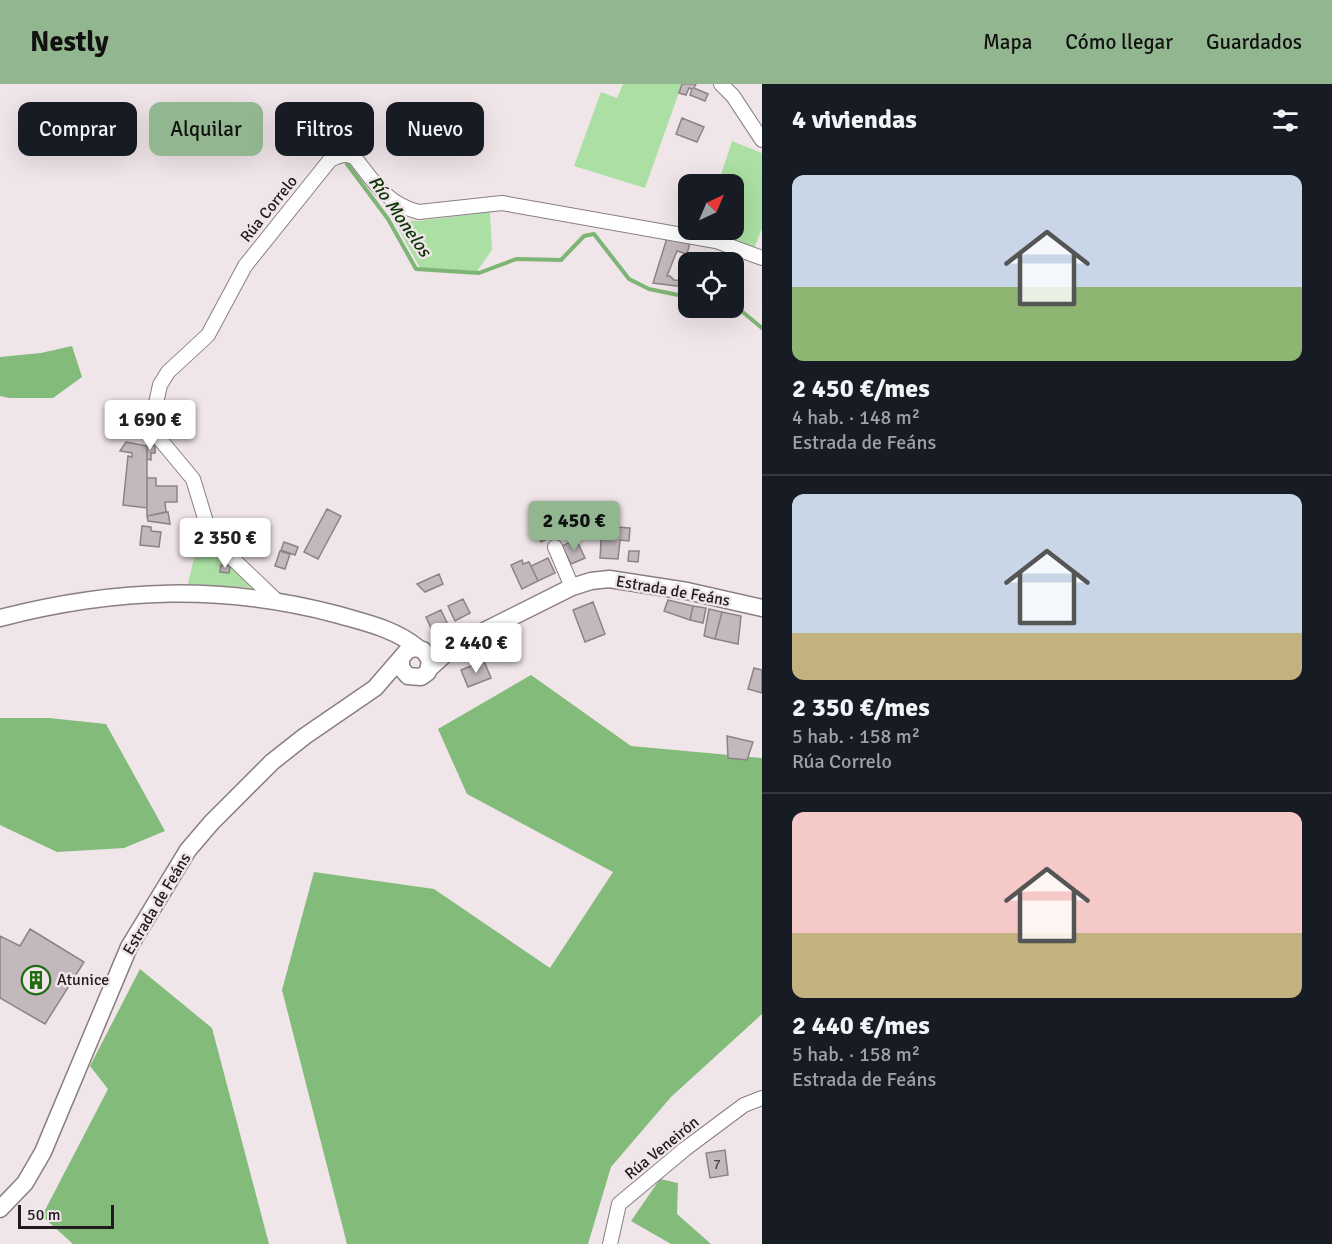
<!DOCTYPE html>
<html lang="es">
<head>
<meta charset="utf-8">
<style>
  :root { --surface:#171b24; --page:#20242c; --text:#f1f3f6; --muted:#9ea1a6; --line:#363941; --accent:#92b68f }
  body { margin:0; font-family:Signika,sans-serif; background:var(--page); color:var(--text); height:100vh; display:flex; flex-direction:column; font-size:22px; white-space:nowrap }
  * { box-sizing:border-box; margin:0 }
  p { font-size:20px; color:var(--muted) }
  .icon { flex:none; width:33px; height:33px; fill:none; stroke:currentColor; stroke-width:2; stroke-linecap:round; stroke-linejoin:round }
  .map { position:relative; flex:1; overflow:hidden }
  .details { display:flex; flex-direction:column; background:var(--surface); width:570px }
  .details>* { flex:none }
  .guide { position:absolute; left:18px; top:18px; width:570px; height:54px; display:flex; gap:12px }
  .needle { width:39px; rotate:44deg }
  .fabs { position:absolute; left:678px; top:90px; display:grid; gap:12px }
  .fabs a { display:grid; place-items:center; width:66px; height:66px; border-radius:12px; background:var(--surface); box-shadow:0 6px 24px #0002; font-size:30px }
  .scale { position:absolute; left:18px; bottom:15px; width:96px; box-sizing:border-box; padding-left:6px; border:3px solid #201b1d; border-top:0; font-size:16px; line-height:21px; white-space:nowrap; color:#201b1d; -webkit-text-stroke:4px #f0e5e8; paint-order:stroke }
  .price { position:absolute; translate:-50% -51px; padding:0 14px; border-radius:6px; background:#fff; color:#222; font-size:20px; line-height:39px; filter:drop-shadow(0 2px 3px #0008) }
  .price::after { content:''; position:absolute; left:50%; top:36px; width:18px; height:14px; margin-left:-9px; background:inherit; clip-path:polygon(0 0,100% 0,50% 100%) }
  .price.selected { background:var(--accent); color:#111 }
  ul { padding:0; list-style:none }
  li { display:grid; align-content:center; gap:12px; height:318px; padding:0 30px }
  li+li { border-top:2px solid var(--line) }
  li span { display:grid; place-items:center; height:186px; border-radius:12px; color:#555 }
  li>.icon { margin-inline-start:auto }
  span .icon { width:108px; height:108px; fill:#fffc; stroke-width:1 }
  li b { font-size:26px }
  h2 { display:flex; justify-content:space-between; align-items:center; height:72px; padding:0 30px; font-size:26px }
  .chip { padding:0 21px; border-radius:12px; background:var(--surface); box-shadow:0 6px 24px #0002; font-size:21px; line-height:54px }
  .chip.selected { background:var(--accent); color:#111 }
  header { display:flex; align-items:center; gap:36px; box-sizing:border-box; height:84px; padding:0 30px; background:var(--accent); color:#111 }
  header strong { font-size:28px }
  nav { display:flex; gap:33px; margin-inline-start:auto; font-size:21px }
  main { display:flex; flex:1; min-height:0 }
  .map>svg:first-child { display:block }
  .green { fill:#abdfa3 }
  .forest { fill:#83bb7a }
  .lines { fill:none; stroke-linecap:round; stroke-linejoin:round }
  .stream { stroke:#7db574; stroke-width:4 }
  .building { fill:#c3b8bb; stroke:#8d8386; stroke-width:1.5 }
  .minor-casing { stroke:#897f82; stroke-width:16 }
  .tertiary-casing { stroke:#897f82; stroke-width:19 }
  .minor { stroke:#fff; stroke-width:14 }
  .tertiary { stroke:#fff; stroke-width:16 }
  .labels { text-anchor:middle; dominant-baseline:central; stroke-width:5; stroke-linejoin:round; paint-order:stroke }
  .number-label { font-size:14px; fill:#494244 }
  .street-label { font-size:16px; fill:#201b1d; stroke:#f0e5e8 }
  .poi-label { font-size:16px; fill:#201b1d; stroke:#f0e5e8; text-anchor:start }
  .water-label { font-size:18px; font-style:italic; fill:#0d3407; stroke:#f0e5e8 }
</style>
</head>
<body>
<header>
<strong>Nestly</strong>
<nav><a>Mapa</a><a>Cómo llegar</a><a>Guardados</a></nav>
</header>
<main>
<div class="map">
<svg width="762" height="1160" viewBox="0 0 762 1160">
  <rect width="100%" height="100%" fill="#f0e5e8"/>
  <path class="green" d="M 623,0 L 682,0 L 645,104 L 574,82 L 601,8 L 617,14 Z
    M 732,57 L 762,69 L 762,144 L 754,165 L 708,151 L 708,146 L 734,146 L 734,100 L 718,100 Z
    M 490,128 L 492,166 L 475,190 L 420,184 L 393,135 L 418,137 Z
    M 197,461 L 221,471 L 257,504 L 188,500 Z"/>
  <path class="forest" d="M 72,262 L 82,293 L 53,314 L 9,314 L 0,312 L 0,273 L 41,269 Z
    M 531,591 L 631,662 L 762,674 L 762,930 L 671,1013 L 611,1083 L 588,1160 L 347,1160 L 282,906 L 314,788 L 434,805 L 550,884 L 613,788 L 467,710 L 438,645 Z
    M 0,634 L 49,634 L 106,640 L 165,747 L 124,764 L 57,768 L 0,741 Z
    M 140,885 L 212,944 L 269,1160 L 73,1160 L 42,1132 L 108,1005 L 90,982 Z
    M 660,1095 L 678,1099 L 677,1130 L 711,1160 L 671,1160 L 631,1137 Z"/>
  <g class="lines">
    <path class="stream" d="M 347,80 L 388,135 L 416,185 L 479,189 L 516,175 L 561,176 L 584,152 L 594,150 L 629,195 L 649,205 L 688,213
      M 734,223 L 739,225 L 762,244"/>
  </g>
  <path class="building" d="M 682,0 L 696,0 L 694,4 L 708,10 L 705,17 L 690,11 L 692,5 L 689,4 L 686,11 L 679,9 Z
    M 682,34 L 704,43 L 697,58 L 676,50 Z
    M 667,154 L 690,159 L 687,170 L 677,167 L 667,192 L 670,192 L 674,196 L 685,197 L 684,203 L 653,199 Z
    M 734,179 L 739,181 L 737,189 L 739,189 L 734,201 Z
    M 126,358 L 147,362 L 147,424 L 123,421 L 128,372 L 132,373 L 132,369 L 120,367 Z
    M 147,360 L 155,362 L 155,369 L 151,369 L 151,376 L 147,375 Z
    M 147,394 L 156,394 L 156,402 L 177,402 L 177,418 L 165,418 L 166,428 L 147,432 Z
    M 327,425 L 341,432 L 318,475 L 304,468 Z
    M 168,428 L 170,440 L 148,437 L 147,432 Z
    M 550,436 L 557,450 L 541,458 L 534,444 Z
    M 142,442 L 151,443 L 151,447 L 161,448 L 159,463 L 140,461 Z
    M 602,442 L 630,444 L 629,457 L 620,456 L 618,475 L 600,474 Z
    M 576,455 L 585,474 L 571,480 L 562,462 Z
    M 284,458 L 298,463 L 295,471 L 281,466 Z
    M 280,467 L 290,470 L 285,485 L 275,482 Z
    M 629,467 L 639,467 L 638,478 L 628,477 Z
    M 548,474 L 555,489 L 538,497 L 531,482 Z
    M 522,476 L 523,480 L 529,478 L 538,497 L 522,505 L 511,481 Z
    M 221,481 L 230,482 L 229,489 L 220,488 Z
    M 439,490 L 443,500 L 425,508 L 417,500 Z
    M 463,515 L 470,529 L 455,537 L 448,522 Z
    M 668,516 L 693,522 L 690,536 L 664,527 Z
    M 593,518 L 605,550 L 585,558 L 573,526 Z
    M 693,522 L 706,524 L 703,539 L 690,536 Z
    M 709,525 L 722,528 L 715,555 L 704,552 Z
    M 441,526 L 448,541 L 433,548 L 426,533 Z
    M 722,528 L 741,532 L 738,560 L 715,555 Z
    M 484,577 L 491,594 L 468,603 L 461,586 Z
    M 754,584 L 762,586 L 762,609 L 748,605 Z
    M 727,652 L 753,658 L 747,676 L 728,674 Z
    M 30,845 L 84,878 L 45,940 L 0,914 L 0,852 L 20,862 Z
    M 725,1066 L 728,1091 L 710,1094 L 706,1069 Z"/>
  <g class="lines">
    <g class="minor-casing">
      <path id="minor" d="M 721,0 L 733,12 L 762,56
        M 555,463 L 572,503
        M 277,517 L 211,454 L 193,395 L 158,353 L 154,337 L 156,319 L 160,301 L 168,288 L 208,251 L 245,182 L 330,76 C 339,71 346,69 355,74 C 374,98 387,120 419,128 L 502,119 L 716,157 L 762,174
        M 610,1160 L 619,1120 L 685,1065 L 744,1021 L 762,1014"/>
    </g>
    <g class="tertiary-casing">
      <path id="tertiary" d="M 0,534 C 116,504 223,500 339,531 C 367,539 395,545 418,564
        M 430,584 L 454,562 L 572,503 L 591,497 L 609,495 L 687,507 L 762,524
        M 0,1125 L 25,1099 L 43,1068 L 129,863 L 188,766 L 212,738 L 272,678 L 305,652 L 375,604 L 407,567 L 414,564 L 423,566 L 430,576 L 428,588 L 421,593 L 408,592 L 401,584 L 401,574"/>
    </g>
    <use href="#minor" class="minor"/>
    <use href="#tertiary" class="tertiary"/>
  </g>
  <defs>
    <g id="building-ring" transform="scale(1.5)"><circle r="9.5" fill="#f0e5e8" stroke="#1d6c11" stroke-width="1.5"/><path d="M-4-6H4V6H1V3H-1V6H-4ZM-2.5-4.3h1.7v1.8h-1.7ZM.8-4.3h1.7v1.8H.8ZM-2.5-1h1.7V.8h-1.7ZM.8-1h1.7V.8H.8Z" fill="#1d6c11"/></g>
  </defs>
  <g fill-rule="evenodd">
    <use href="#building-ring" x="36" y="896"/>
  </g>
  <g class="labels">
    <g class="number-label">
      <text x="717" y="1080">7</text>
    </g>
    <g class="street-label">
      <text transform="translate(269 125) rotate(-51)">Rúa Correlo</text>
      <text transform="translate(673 507) rotate(10)">Estrada de Feáns</text>
      <text transform="translate(157 820) rotate(-59)">Estrada de Feáns</text>
      <text transform="translate(662 1064) rotate(-39)">Rúa Veneirón</text>
    </g>
    <g class="poi-label">
      <text x="57" y="896">Atunice</text>
    </g>
    <g class="water-label">
      <text transform="translate(400 132) rotate(55)">Río Monelos</text>
    </g>
  </g>
</svg>
<div class="fabs">
<a><svg class="needle" viewBox="-14 -14 28 28"><path d="M0-13l5 13h-10z" fill="#e53935"/><path d="M0 13l5-13h-10z" fill="#9ea1a6"/></svg></a>
<a><svg class="icon" aria-label="locate" viewBox="0 0 24 24"><circle cx="12" cy="12" r="6"/><path d="M12 2v4M12 18v4M2 12h4M18 12h4"/></svg></a>
</div>
<div class="scale">50 m</div>
<b class="price" style="left:150px;top:367px">1 690 €</b>
<b class="price selected" style="left:574px;top:468px">2 450 €</b>
<b class="price" style="left:225px;top:485px">2 350 €</b>
<b class="price" style="left:476px;top:590px">2 440 €</b>
<div class="guide">
<a class="chip">Comprar</a>
<a class="chip selected">Alquilar</a>
<a class="chip">Filtros</a>
<a class="chip">Nuevo</a>
</div>
</div>
<section class="details">
<h2>4 viviendas<svg class="icon" aria-label="filters" viewBox="0 0 24 24"><path d="M4 7h16M4 17h16"/><circle cx="9" cy="7" r="2"/><circle cx="15" cy="17" r="2"/></svg></h2>
<ul>
<li><span style="background:linear-gradient(#c9d6e8 60%,#8fb573 0)"><svg class="icon" aria-label="home" viewBox="0 0 24 24"><path d="M3 11l9-7 9 7M6 9v11h12V9"/></svg></span><div><b>2 450 €/mes</b><p>4 hab. · 148 m²</p><p>Estrada de Feáns</p></div></li>
<li><span style="background:linear-gradient(#c9d6e8 75%,#c2b280 0)"><svg class="icon" aria-label="home" viewBox="0 0 24 24"><path d="M3 11l9-7 9 7M6 9v11h12V9"/></svg></span><div><b>2 350 €/mes</b><p>5 hab. · 158 m²</p><p>Rúa Correlo</p></div></li>
<li><span style="background:linear-gradient(#f6c9c9 65%,#c2b280 0)"><svg class="icon" aria-label="home" viewBox="0 0 24 24"><path d="M3 11l9-7 9 7M6 9v11h12V9"/></svg></span><div><b>2 440 €/mes</b><p>5 hab. · 158 m²</p><p>Estrada de Feáns</p></div></li>
</ul>
</section>
</main>
</body>
</html>
